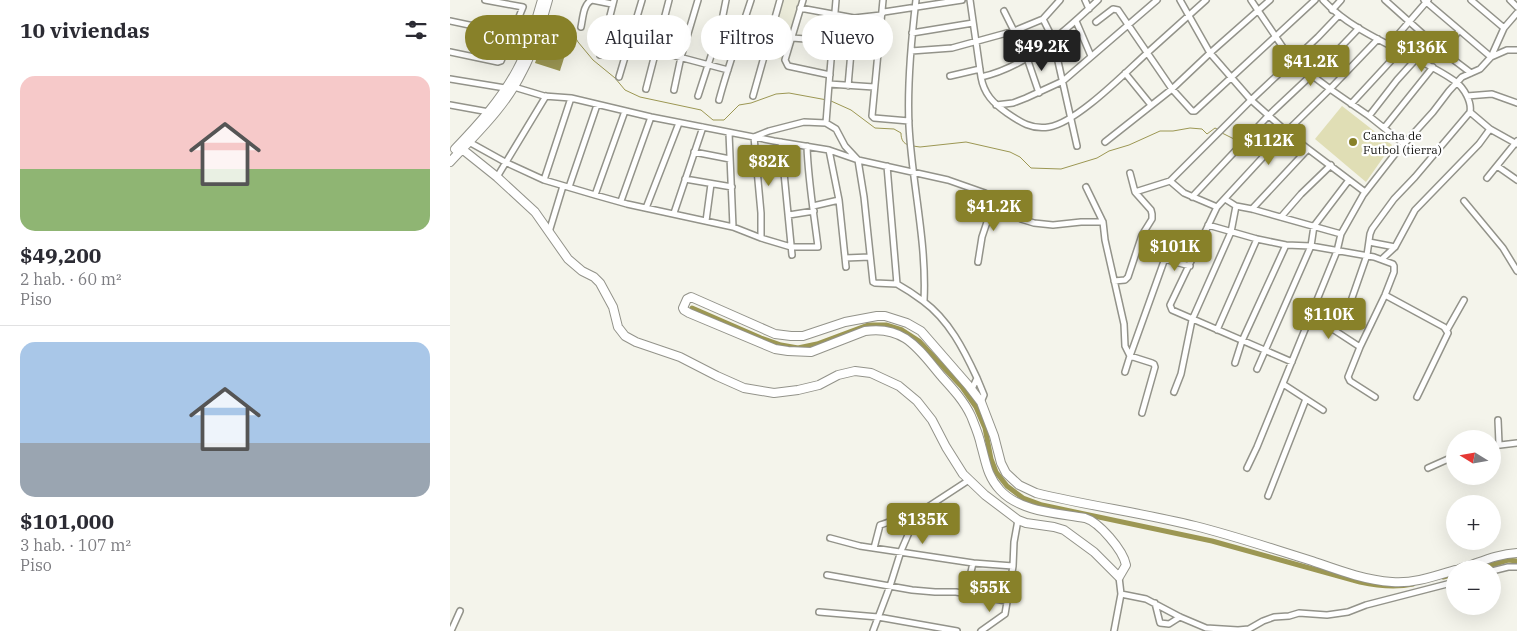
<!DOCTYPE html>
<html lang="es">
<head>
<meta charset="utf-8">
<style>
  :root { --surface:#fff; --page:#f2f2f3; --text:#2b2b33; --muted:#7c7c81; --line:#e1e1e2; --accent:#888129 }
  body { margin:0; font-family:"IBM Plex Serif",serif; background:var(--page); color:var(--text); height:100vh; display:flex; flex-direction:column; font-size:19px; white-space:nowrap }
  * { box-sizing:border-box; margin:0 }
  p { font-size:16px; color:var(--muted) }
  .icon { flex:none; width:28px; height:28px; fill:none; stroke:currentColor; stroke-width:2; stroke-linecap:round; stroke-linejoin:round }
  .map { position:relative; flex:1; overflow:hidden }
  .drawer { display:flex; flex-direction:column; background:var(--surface); width:450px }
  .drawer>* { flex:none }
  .banner { position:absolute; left:15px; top:15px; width:475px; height:45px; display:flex; gap:10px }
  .needle { width:32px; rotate:281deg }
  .fabs { position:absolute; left:996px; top:430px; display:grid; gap:10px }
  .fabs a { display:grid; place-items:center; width:55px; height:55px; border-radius:50%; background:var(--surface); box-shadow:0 5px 20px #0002; font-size:25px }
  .price { position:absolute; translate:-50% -42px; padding:0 11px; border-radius:5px; background:var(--accent); color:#fff; font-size:16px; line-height:32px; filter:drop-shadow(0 1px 2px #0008) }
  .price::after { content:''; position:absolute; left:50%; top:30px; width:15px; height:11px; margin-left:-8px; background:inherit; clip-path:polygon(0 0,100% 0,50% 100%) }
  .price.active { background:#222; color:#fff }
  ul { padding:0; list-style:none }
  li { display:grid; align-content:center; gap:10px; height:265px; padding:0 20px }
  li+li { border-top:1px solid var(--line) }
  li span { display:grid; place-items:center; height:155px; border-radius:15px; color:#555 }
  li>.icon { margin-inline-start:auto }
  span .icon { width:90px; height:90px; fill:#fffc; stroke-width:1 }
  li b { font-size:21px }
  h2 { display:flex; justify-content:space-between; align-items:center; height:60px; padding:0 20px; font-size:21px }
  .tag { padding:0 18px; border-radius:22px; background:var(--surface); box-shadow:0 5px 20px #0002; font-size:18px; line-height:45px }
  .tag.active { background:var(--accent); color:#fff }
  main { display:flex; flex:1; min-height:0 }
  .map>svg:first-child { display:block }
  .built { fill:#ebebda }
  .green { fill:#e0deb5 }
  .water { fill:#9c9753 }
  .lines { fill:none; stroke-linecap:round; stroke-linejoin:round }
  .stream { stroke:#9c9753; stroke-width:1 }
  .canal { stroke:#9c9753; stroke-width:5 }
  .street-casing { stroke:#93938a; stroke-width:8 }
  .secondary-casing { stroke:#93938a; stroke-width:10 }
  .street { stroke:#fff; stroke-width:5 }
  .secondary { stroke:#fff; stroke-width:8 }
  .poi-dot { fill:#888129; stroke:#fff; stroke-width:2 }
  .labels { text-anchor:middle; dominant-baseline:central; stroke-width:4.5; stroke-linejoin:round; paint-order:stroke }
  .poi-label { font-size:12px; fill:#161613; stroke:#fff; text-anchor:start }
</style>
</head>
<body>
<main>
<section class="drawer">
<h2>10 viviendas<svg class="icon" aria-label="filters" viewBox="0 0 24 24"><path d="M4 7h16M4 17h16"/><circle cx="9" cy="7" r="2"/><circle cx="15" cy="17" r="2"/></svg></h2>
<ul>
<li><span style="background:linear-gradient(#f6c9c9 60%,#8fb573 0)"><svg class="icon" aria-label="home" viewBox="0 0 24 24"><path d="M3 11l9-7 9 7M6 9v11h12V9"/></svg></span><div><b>$49,200</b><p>2 hab. · 60 m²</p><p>Piso</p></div></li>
<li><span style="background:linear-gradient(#a9c7e8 65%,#9aa5b1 0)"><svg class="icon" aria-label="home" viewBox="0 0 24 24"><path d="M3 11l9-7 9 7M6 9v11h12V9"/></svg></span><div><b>$101,000</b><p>3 hab. · 107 m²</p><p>Piso</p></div></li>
</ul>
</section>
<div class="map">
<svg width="1067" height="631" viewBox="0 0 1067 631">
  <rect width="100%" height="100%" fill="#f4f4eb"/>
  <path class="built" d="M 333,0 L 350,0 L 332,60 L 316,55 Z"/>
  <path class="green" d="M 892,106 L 942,145 L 916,182 L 865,139 Z"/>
  <path class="water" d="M 108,31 L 111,31 C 121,42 114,58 110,71 L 85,63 L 95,33 Z"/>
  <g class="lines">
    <path class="stream" d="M 119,26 L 128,42 L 143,60 L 165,78 L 175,90 L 190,97 L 251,110 L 263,120 L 274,120 L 289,105 L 301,103 L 326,94 L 339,93 L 377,100
      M 381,101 L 401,110 L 425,128 L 444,129 L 451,133 C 451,139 453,144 459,145
      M 772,133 L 790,142
      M 794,144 L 807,143 L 819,146
      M 463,146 L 470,147 L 516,142 L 560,152 L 570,157 L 581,168 L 611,169 L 647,158 L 659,151 L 679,145 L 710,131 L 723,131 L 740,128 L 752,129 L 757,134 L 765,128 L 769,130"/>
    <path class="canal" d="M 242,308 L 311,338 L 331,345 L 348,348 L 367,344 L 418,325 L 436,325 L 452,330 L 469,341 L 512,387 L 526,407 L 535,428 L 541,459 L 546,472 L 557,486 L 573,498 L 592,505 L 762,541 L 910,582 C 928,586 945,588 963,584
      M 1029,569 L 1058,560 L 1067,561
      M 993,577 L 1005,574"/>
    <g class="street-casing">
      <path id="street" d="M 142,0 L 162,4
        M 353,0 L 335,60 L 338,66 L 380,75
        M 386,0 L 379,84 L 424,87
        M 433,0 L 422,116 L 424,118 L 459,121
        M 466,0 C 461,42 457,84 459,126 C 462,184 477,242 474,301
        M 520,0 L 531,77
        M 635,0 L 639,9
        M 648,0 C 615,31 577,67 531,77 C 534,94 543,103 557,113 C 570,122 582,130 599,127 C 626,123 675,73 696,54 C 716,36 736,18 756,0
        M 730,0 L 760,53 L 801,100 L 845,139 L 915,192
        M 801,0 L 836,52 L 843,61 L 880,89 L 919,116 L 954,144
        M 873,0 C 898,27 934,42 966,59 C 980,66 994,73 1006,82 C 1014,88 1022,102 1020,112 L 1040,129 L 1067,144
        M 935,0 L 992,51 L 1021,73
        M 974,0 L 1041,57 L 1057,50 L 1067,50
        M 1021,0 L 1054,28
        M 1060,0 L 1067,7
        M 350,8 L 404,18 L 431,15 L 434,12 L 512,0
        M 882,10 L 891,0
        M 554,11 L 564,31
        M 593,19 L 603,39 L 627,146
        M 0,21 L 62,34
        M 626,21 L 641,56
        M 646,22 L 663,9 L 668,10 L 722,89 L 742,111 L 745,111 L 865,0
        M 131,27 C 133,18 133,4 142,0
        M 462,33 L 523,23
        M 342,38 L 383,41
        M 289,40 L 317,48
        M 180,44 L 278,70
        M 939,45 L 978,0
        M 461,51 L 502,48 L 564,31 L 593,19 L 610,0
        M 992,51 L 1009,31
        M 0,52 L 48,62 L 51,61 L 73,7 L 35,0
        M 150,55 L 164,0
        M 577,58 L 589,93
        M 675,73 L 701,105
        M 500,76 L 530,69
        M 169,77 L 192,0
        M 0,79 L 55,88
        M 398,86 L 404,18
        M 64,87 L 94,96 L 121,98 L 201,117 L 324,141 L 379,150 L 408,160 L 498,180 L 535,193 L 545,198 L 571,219 L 584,223 L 603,225 L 631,222 L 653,222
        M 196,89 L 219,0
        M 224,90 L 231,57 L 248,0
        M 248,96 L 271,25 L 276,0
        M 303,96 L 330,0
        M 1017,96 L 1042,94 L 1067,103
        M 269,100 C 278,66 290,34 301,0
        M 901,104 L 950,51
        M 0,105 L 39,112
        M 546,105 L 563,103 L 576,98 L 613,81 L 707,0
        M 919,116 L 947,80 L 966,59
        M 376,123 L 379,84
        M 934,128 L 983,67
        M 279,133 L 283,227
        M 19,142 L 55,162 L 94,180 L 145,195 L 177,204 L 283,227 L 311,238 L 341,247 L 368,247 C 364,214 358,180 357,146
        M 331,142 L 342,255
        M 655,142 L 722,89 L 760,53 L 820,0
        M 379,150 L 389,200 L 396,267
        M 244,152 L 280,159
        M 437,166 L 447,284 C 456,289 465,295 473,301 C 499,320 514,350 527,378 L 522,389
        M 1047,166 L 1067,180
        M 47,177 L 96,96
        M 1037,178 L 1067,141
        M 235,179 L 282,187
        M 94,180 L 121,98
        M 720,181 L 801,100 L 868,37 L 889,15
        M 119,187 L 147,105
        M 636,187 L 653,222 L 655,240 L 674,324 L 675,346 L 680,356 L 675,372
        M 685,192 L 720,181 L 734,193 L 767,207
        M 145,195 L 175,111
        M 742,197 L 819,115 L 888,50 L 909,28
        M 775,199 L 786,206 L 802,209 L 891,234
        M 171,201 L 201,117
        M 1014,201 L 1053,248 L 1067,271
        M 363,206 L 389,200
        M 196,208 L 229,123
        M 802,209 L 858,149
        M 224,213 L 253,127
        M 339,215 L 364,211
        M 831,217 L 851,194 L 881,165
        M 256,221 L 261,184
        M 758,225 L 807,239 L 836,245 L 861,246 L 924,257 L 943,264 L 944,266 L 944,272 L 935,295 L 910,347 L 898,377 L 900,381 L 925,397
        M 99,232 L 113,186
        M 311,238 L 311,213 L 304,137 L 319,131 L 354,122 L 376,123 L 386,129 L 395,146 L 408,160 L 414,197 L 423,282 L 425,283 L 447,284
        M 919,242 L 945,247
        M 395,258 L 420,257
        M 714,259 L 740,266
        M 932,259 L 945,247 L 965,210 L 1029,144 L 1040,129
        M 528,262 L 532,237 L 545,198
        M 664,281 L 675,280 L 678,277 L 692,235 L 702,219 L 702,214 L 701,210 L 685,192 L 680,173
        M 935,295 L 994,327 L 998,333 L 967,397
        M 902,298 L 917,255 L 920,234 L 922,229 L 944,199 L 965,177 L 1020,112
        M 861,315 L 910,347
        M 767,330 L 807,239
        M 997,330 L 1014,300
        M 842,362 L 722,310 L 720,305 L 767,207 L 837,131 L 880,89 L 928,39
        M 785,363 L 792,341 L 836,245
        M 807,369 L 861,246 L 864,226 L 899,180
        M 527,378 L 534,395 L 531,402
        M 833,384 L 873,410
        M 724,392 L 731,374 L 742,320 L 781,232 L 786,206
        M 692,413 L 705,367 L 704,364 L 702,363 L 680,356 L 723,236
        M 1048,420 L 1049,444
        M 1042,446 L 1067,443
        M 797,468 L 807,447 L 887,251 L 891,234 L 913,195 L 945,154 L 983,112 L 999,91 L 1012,77 L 1030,69 L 1041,57 L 1054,28 L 1067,13
        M 978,468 L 1005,456
        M 818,496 L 856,399
        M 380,538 L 410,546 L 523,563 L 563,566
        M 424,548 L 430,525 C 445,521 451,514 467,514
        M 1042,571 L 1058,567 L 1067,567
        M 377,575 L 462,590 L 485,592 L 506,592 L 556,601
        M 516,594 L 523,563
        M 671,594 L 696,599 L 730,617 L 756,628 L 788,630 L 799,629 L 813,621 L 824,617 L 839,616 L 849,613 L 877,615 L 898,612 L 916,605 L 1005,582
        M 705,603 L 710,623 L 719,624 L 730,617
        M 369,612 L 428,617 L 507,631
        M 1,631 L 10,611
        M 423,631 L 440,586 L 451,551 L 467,514 L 519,480
        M 531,631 L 555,614 L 563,566 L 564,542 L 568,520
        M 664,631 L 671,594 L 669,577"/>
    </g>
    <g class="secondary-casing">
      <path id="secondary" d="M 5,149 C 28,125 51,100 67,70 C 79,48 85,23 92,0
        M 12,149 L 47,177 L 85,212 L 118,259 L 132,271 L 144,277 L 150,283 L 163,307 L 168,327 L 175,336 L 186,342 L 230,357 L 267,376 L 294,388 L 324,393 L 348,390 L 369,385 L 388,375 L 405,371 L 421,373 L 449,386 L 467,401 L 482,420 L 496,447 L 513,474 L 535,495 L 568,520 L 576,523 L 604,527 L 614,530 L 644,552 L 669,577 L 676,565 C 673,550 649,522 635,518 C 607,513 570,512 550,490 C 537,476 536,462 531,445 C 529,435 525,426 521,416 C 514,401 503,389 492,377 C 469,350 455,325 415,331 L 361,352 L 338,351 L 325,349 L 239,313 L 234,310 L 233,308 L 237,299 L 241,297 L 325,334 L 341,336 L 353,336 L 395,322 L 427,316 L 435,316 L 457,323 L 471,331 L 518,385 L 531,402 L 544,436 L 551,463 L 556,473 L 569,485 L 586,493 C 639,506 693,513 745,526 C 785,536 823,549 862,561 C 888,570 914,580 942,582 C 963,584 985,576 1005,570
        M 0,162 C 26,134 55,107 72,72 C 84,50 91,25 98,0
        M 1009,569 C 1029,563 1046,554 1067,553"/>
    </g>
    <use href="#street" class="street"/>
    <use href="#secondary" class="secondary"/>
  </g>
  <circle class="poi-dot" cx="903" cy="142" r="5"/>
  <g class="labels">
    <g class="poi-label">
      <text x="913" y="135">Cancha de<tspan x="913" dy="14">Futbol (tierra)</tspan></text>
    </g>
  </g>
</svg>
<div class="fabs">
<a><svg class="needle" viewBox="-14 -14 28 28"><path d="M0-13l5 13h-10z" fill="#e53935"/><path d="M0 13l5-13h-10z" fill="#7c7c81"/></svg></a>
<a>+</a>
<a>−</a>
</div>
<b class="price active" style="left:592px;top:72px">$49.2K</b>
<b class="price" style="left:972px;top:73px">$136K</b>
<b class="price" style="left:861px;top:87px">$41.2K</b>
<b class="price" style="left:819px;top:166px">$112K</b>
<b class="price" style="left:319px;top:187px">$82K</b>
<b class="price" style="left:544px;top:232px">$41.2K</b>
<b class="price" style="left:725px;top:272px">$101K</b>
<b class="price" style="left:879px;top:340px">$110K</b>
<b class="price" style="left:473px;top:545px">$135K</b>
<b class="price" style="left:540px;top:613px">$55K</b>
<div class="banner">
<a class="tag active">Comprar</a>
<a class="tag">Alquilar</a>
<a class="tag">Filtros</a>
<a class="tag">Nuevo</a>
</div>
</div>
</main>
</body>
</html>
